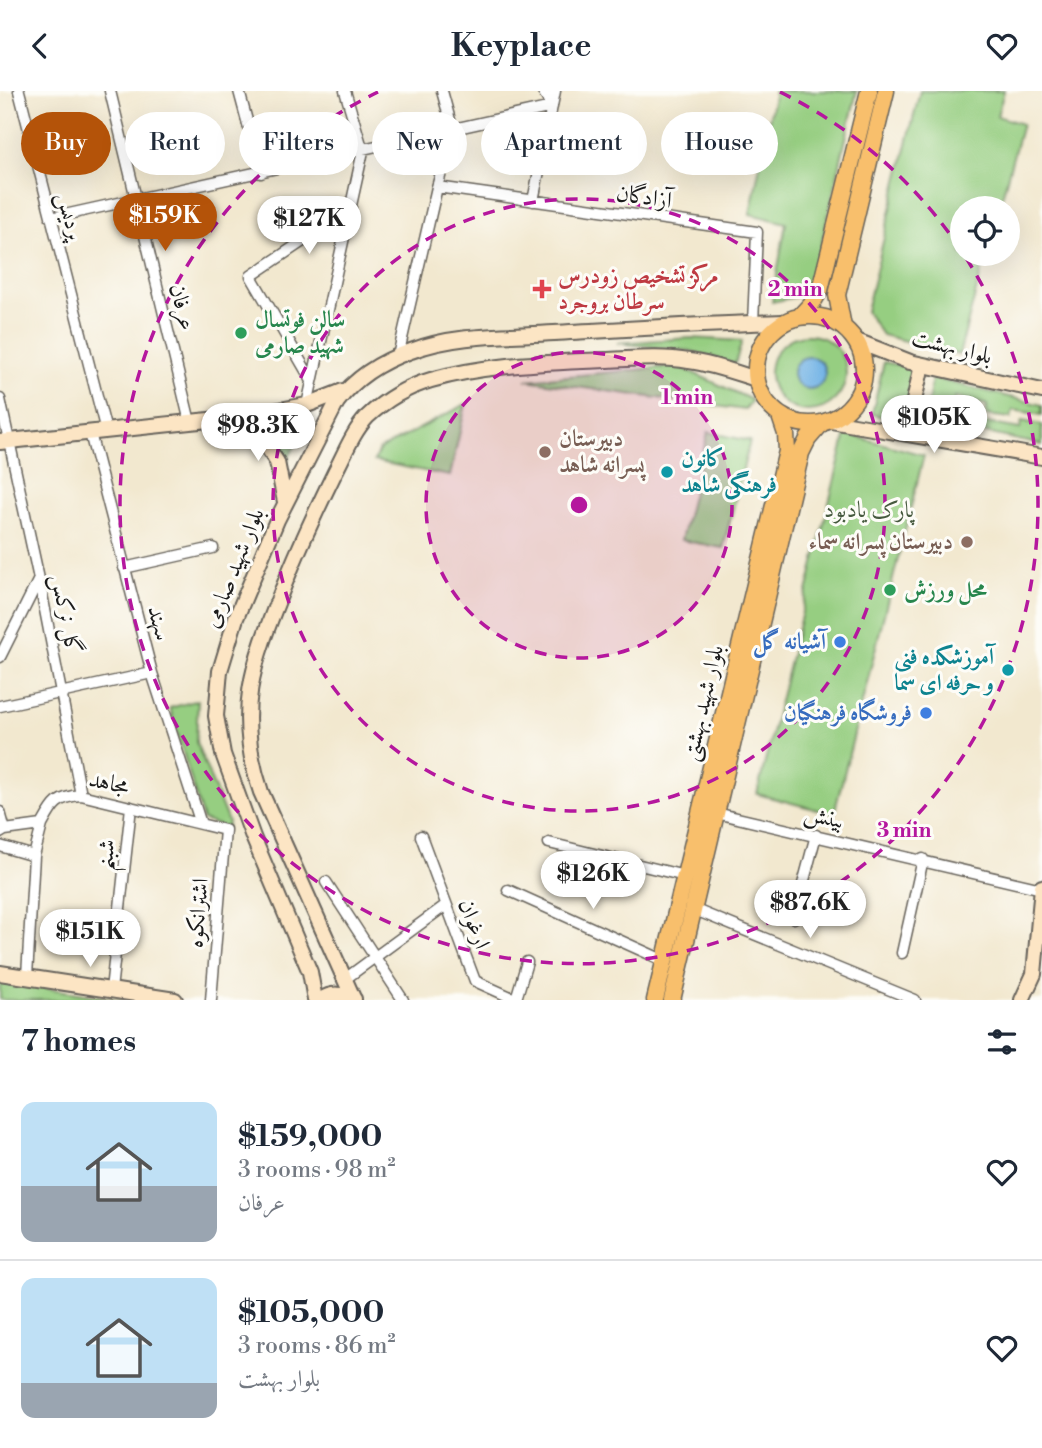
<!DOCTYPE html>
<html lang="en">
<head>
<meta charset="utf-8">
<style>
  :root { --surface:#fff; --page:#f6f6f7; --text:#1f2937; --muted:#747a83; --line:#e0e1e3; --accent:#b45309 }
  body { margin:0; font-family:"Libre Bodoni",Amiri,serif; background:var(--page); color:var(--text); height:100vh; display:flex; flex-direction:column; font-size:26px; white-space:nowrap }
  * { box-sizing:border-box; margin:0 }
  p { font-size:23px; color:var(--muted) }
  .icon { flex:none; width:38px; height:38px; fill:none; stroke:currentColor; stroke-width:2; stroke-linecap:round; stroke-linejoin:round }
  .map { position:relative; height:909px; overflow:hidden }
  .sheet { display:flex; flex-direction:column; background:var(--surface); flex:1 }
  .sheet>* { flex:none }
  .banner { position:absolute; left:21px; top:21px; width:1001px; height:63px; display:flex; gap:14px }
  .buttons { position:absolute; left:950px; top:105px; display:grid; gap:14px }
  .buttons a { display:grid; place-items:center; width:70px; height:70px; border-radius:50%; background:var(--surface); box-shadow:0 7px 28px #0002; font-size:35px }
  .price { position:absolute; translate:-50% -60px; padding:0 16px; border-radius:24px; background:#fff; color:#222; font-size:23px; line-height:46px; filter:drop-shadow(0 2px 4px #0008) }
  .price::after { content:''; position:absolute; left:50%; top:42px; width:21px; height:16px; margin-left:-10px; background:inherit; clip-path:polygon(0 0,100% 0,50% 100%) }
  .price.current { background:var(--accent); color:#fff }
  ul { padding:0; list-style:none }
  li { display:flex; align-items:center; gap:21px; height:175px; padding:0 21px }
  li+li { border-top:2px solid var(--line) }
  li span { display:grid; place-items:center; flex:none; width:196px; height:140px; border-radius:14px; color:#555 }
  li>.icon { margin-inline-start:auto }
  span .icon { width:84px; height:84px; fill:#fffc; stroke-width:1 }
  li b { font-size:30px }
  h2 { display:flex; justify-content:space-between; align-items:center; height:84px; padding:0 21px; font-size:30px }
  .pill { padding:0 24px; border-radius:32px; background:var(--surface); box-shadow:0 7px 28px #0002; font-size:24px; line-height:63px }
  .pill.current { background:var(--accent); color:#fff }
  header { display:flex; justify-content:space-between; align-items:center; height:91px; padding:0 21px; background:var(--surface); font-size:32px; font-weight:700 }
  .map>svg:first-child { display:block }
  .green { fill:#96ce81; stroke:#59754e; stroke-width:2 }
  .water { fill:#71b2e5; stroke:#466780; stroke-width:2 }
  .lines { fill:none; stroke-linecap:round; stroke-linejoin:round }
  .street-casing { stroke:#67635b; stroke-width:13 }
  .secondary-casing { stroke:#67635b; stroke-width:18 }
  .primary-casing { stroke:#67635b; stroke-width:19 }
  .street { stroke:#fff; stroke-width:10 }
  .secondary { stroke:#fce5c4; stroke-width:14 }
  .primary { stroke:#f8bf6c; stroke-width:16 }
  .ring { fill:none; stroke:#b5179e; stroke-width:3.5; stroke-dasharray:12 9 }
  .health-dot { fill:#e0444e; stroke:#fdfcf7; stroke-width:2.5 }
  .leisure-dot { fill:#2e9e5b; stroke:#fdfcf7; stroke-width:2.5 }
  .education-dot { fill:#8d6e63; stroke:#fdfcf7; stroke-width:2.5 }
  .culture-dot { fill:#0f9aa8; stroke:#fdfcf7; stroke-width:2.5 }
  .shop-dot { fill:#3f7fe0; stroke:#fdfcf7; stroke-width:2.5 }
  .labels { text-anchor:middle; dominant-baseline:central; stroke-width:6; stroke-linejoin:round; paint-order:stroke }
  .street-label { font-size:23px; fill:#1c1c1c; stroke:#fdfcf7 }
  .health-label { font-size:23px; font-weight:bold; fill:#be3a42; stroke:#fdfcf7; text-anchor:start }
  .leisure-label { font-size:23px; font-weight:bold; fill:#27864d; stroke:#fdfcf7; text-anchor:start }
  .education-label { font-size:23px; font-weight:bold; fill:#785e54; stroke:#fdfcf7; text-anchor:start }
  .culture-label { font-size:23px; font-weight:bold; fill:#0d838f; stroke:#fdfcf7; text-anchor:start }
  .park-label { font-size:23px; fill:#475a3f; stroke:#fdfcf7 }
  .shop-label { font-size:23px; font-weight:bold; fill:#366cbe; stroke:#fdfcf7; text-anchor:end }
  .centre { fill:#b5179e; stroke:#fdfcf7; stroke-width:3.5 }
  .ring-label { font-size:21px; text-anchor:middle; font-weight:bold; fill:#b5179e; stroke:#fdfcf7; stroke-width:6; stroke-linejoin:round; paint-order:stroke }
</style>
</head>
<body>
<header><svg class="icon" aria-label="back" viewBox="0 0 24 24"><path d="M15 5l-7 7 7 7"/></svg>Keyplace<svg class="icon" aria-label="heart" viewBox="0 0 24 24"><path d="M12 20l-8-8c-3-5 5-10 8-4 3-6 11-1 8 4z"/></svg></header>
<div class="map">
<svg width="1042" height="909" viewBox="0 0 1042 909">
  <rect width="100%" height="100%" fill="#fdfcf7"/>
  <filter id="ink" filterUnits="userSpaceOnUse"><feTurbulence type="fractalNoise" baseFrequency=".0143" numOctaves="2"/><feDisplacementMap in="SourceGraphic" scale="14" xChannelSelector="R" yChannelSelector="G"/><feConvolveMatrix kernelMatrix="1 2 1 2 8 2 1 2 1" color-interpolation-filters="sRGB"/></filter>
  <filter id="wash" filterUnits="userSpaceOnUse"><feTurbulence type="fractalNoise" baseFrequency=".00686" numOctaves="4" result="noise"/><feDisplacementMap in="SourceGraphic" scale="28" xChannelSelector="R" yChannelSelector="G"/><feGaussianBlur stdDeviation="1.57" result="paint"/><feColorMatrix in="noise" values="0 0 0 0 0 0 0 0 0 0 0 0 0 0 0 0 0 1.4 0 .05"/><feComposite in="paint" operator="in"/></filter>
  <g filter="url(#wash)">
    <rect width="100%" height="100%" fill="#f2e8cf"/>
    <path class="green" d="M 775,0 L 857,0 L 813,189 L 800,205 L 772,211 L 786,132 L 750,123 Z
      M 920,0 L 1004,0 L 997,25 L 1022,33 L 999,117 L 962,117 L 962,163 L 986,163 L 959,264 L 882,244 L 866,220 Z
      M770 282a38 38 0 1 1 76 0a38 38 0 1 1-76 0Z
      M 691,247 L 742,250 L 735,273 L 691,260 L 617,252 Z
      M 884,271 L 916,278 L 904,331 L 872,323 Z
      M 678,275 L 752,309 L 745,319 L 526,289 Z
      M 932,287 L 1042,314 L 1042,324 L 1013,319 L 1011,327 L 986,324 L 987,314 L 955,306 L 953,316 L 975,322 L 975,330 L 1020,338 L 1022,330 L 1042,334 L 1042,354 L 968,338 L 925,335 Z
      M 466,313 L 450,385 L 374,370 L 379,359 Z
      M 311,324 L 287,370 L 265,333 Z
      M 708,341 L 750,350 L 723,457 L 681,449 Z
      M 846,343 L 924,364 L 834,723 L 757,703 Z
      M 198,609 L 196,651 L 228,731 L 227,737 L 203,729 L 170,617 Z
      M 0,890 L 123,909 L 3,909 L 0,908 Z"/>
    <path class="water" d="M793 282a16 16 0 1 1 32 0a16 16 0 1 1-32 0Z"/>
  </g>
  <g filter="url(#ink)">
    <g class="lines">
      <g class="street-casing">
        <path id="street" d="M 19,0 L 106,340
          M 110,0 L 190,331
          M 239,0 L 261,82
          M 437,96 L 757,141 L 753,232
          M 533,110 L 555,0
          M 51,127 L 552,16 L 543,0
          M 398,265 L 437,96 L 453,40 L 442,0
          M 312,290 L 251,185 L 349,119
          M 0,308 L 39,488 L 81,704
          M 307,314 L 363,60 L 345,0
          M 124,477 L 213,457
          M 0,566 L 39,488
          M 152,582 L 201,733
          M 0,615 L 152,582 L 90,342
          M 0,721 L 5,739
          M 716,722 L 1042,798
          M 0,742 L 5,739 L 42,734 C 53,714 56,706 81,704 L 225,739 L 211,909
          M 421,745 L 475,890 L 517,909
          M 549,752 L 685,785
          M 0,755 L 34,765
          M 326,791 L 403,909
          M 508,799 L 665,870
          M 693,818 L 915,909
          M 794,827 L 816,744
          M 902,862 L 923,768
          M 27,885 L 34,765 L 42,734
          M 345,888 L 446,814
          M 111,899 L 131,716
          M 516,908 L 527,871"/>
      </g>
      <g class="secondary-casing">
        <path id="secondary" d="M 854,249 L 910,271 L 1042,300
          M 247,325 L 277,371 L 285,411
          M 831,330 L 1042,366
          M 907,341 L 922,274
          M 0,351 L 247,325 L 307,314 L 343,300
          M 0,882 L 175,909
          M 315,909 L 310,881 L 253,746 L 223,663 L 216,625 L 220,580 L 236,527 L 277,429 L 337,311 C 355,287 382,270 411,260 C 455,243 507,245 554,242 C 630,238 707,233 784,231
          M 321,909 C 332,901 341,903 354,908
          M 354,909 L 261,701 C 233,618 254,570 285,492 C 300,454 317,418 335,381 C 345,362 353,341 367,326 C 385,309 407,296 431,289 C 486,273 548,272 605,269 C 633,268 661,265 689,270 C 712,273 734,281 756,288
          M 1022,909 L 1034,883 L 1042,796"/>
      </g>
      <g class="primary-casing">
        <path id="primary" d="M756 279a54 54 0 1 1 108 0a54 54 0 1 1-108 0Z
          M 800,225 L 813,211 L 820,199 L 869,0
          M 843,236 L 837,204 L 886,0
          M 655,909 L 787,360 L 786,343 L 780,325
          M 672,909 L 801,362 L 808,348 L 821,333"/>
      </g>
      <use href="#street" class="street"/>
      <use href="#secondary" class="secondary"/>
      <use href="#primary" class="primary"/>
    </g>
  </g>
  <circle cx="579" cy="414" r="153" fill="#b5179e" fill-opacity=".12"/>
  <g class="ring">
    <circle cx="579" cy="414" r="153"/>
    <circle cx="579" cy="414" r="306"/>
    <path d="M780 1A459 459 0 1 1 378 1"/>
  </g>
  <path class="health-dot" d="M538.5 187.5h7v7h7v7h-7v7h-7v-7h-7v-7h7z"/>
  <g class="leisure-dot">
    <circle cx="241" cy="242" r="7"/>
    <circle cx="890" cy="499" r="7"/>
  </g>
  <g class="education-dot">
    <circle cx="545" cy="361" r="7"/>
    <circle cx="967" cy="451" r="7"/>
  </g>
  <g class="culture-dot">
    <circle cx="667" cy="381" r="7"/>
    <circle cx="1008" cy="579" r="7"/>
  </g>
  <g class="shop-dot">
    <circle cx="840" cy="551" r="7"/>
    <circle cx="926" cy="622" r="7"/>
  </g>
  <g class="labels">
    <g class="street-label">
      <text transform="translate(644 106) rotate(8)">آزادگان</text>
      <text transform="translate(70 125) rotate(76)">پردیس</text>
      <text transform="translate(182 216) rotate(76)">عرفان</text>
      <text transform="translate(952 256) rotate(14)">بلوار بهشت</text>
      <text transform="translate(234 477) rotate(-68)">بلوار شهید صارمی</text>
      <text transform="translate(66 523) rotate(79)">گل نرکس</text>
      <text transform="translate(159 532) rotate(75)">سهند</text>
      <text transform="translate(703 612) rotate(-77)">بلوار شهید بهشتی</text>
      <text transform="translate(109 692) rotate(12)">مجاهد</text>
      <text transform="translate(824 726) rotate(13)">بینش</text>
      <text transform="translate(106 764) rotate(-84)">شبنم</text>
      <text transform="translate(198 822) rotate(-85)">اشترانکوه</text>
      <text transform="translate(474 833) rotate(69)">ارغوان</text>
    </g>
    <g class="health-label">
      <text x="558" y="185">مرکز تشخیص زودرس<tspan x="558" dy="26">سرطان بروجرد</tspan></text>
    </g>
    <g class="leisure-label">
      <text x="255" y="229">سالن فوتسال<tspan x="255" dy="26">شهید صارمی</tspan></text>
      <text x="904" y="499">محل ورزش</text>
    </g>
    <g class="education-label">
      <text x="559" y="348">دبیرستان<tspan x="559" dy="26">پسرانه شاهد</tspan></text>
      <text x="953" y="451" text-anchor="end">دبیرستان پسرانه سماء</text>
    </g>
    <g class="culture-label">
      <text x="681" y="368">کانون<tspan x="681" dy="26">فرهنگی شاهد</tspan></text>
      <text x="994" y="566" text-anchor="end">آموزشکده فنی<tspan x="994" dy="26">و حرفه ای سما</tspan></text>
    </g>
    <g class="park-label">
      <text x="869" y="419">پارک یادبود</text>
    </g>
    <g class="shop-label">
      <text x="826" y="551">آشیانه گل</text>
      <text x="912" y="622">فروشگاه فرهنگیان</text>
    </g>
  </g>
  <circle cx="579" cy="414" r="10" class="centre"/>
  <g class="ring-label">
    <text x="795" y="205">2 min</text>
    <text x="687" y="313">1 min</text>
    <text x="904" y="746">3 min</text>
  </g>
</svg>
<div class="buttons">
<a><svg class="icon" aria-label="locate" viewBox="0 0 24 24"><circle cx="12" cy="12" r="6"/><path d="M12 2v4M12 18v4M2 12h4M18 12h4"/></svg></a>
</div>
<b class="price current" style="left:165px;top:162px">$159K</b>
<b class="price" style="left:309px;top:165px">$127K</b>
<b class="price" style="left:934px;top:364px">$105K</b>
<b class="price" style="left:258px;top:372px">$98.3K</b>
<b class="price" style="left:593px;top:820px">$126K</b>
<b class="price" style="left:810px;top:849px">$87.6K</b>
<b class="price" style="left:90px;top:878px">$151K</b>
<div class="banner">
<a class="pill current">Buy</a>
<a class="pill">Rent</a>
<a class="pill">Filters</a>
<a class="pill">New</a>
<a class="pill">Apartment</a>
<a class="pill">House</a>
</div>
</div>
<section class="sheet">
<h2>7 homes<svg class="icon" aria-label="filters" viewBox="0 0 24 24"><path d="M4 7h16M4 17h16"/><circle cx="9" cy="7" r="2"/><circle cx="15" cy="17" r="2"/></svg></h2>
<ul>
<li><span style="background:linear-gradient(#bfe0f5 60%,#9aa5b1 0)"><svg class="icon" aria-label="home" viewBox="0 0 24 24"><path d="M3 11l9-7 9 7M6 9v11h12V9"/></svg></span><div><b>$159,000</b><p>3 rooms · 98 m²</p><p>عرفان</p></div><svg class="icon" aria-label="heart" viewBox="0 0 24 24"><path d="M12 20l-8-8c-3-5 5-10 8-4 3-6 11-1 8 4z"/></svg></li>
<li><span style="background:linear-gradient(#bfe0f5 75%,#9aa5b1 0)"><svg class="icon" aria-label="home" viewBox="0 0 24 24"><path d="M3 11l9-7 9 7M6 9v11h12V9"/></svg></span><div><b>$105,000</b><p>3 rooms · 86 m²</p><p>بلوار بهشت</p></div><svg class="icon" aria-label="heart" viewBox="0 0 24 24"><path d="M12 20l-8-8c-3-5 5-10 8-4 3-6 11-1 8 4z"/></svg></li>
</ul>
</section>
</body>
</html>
